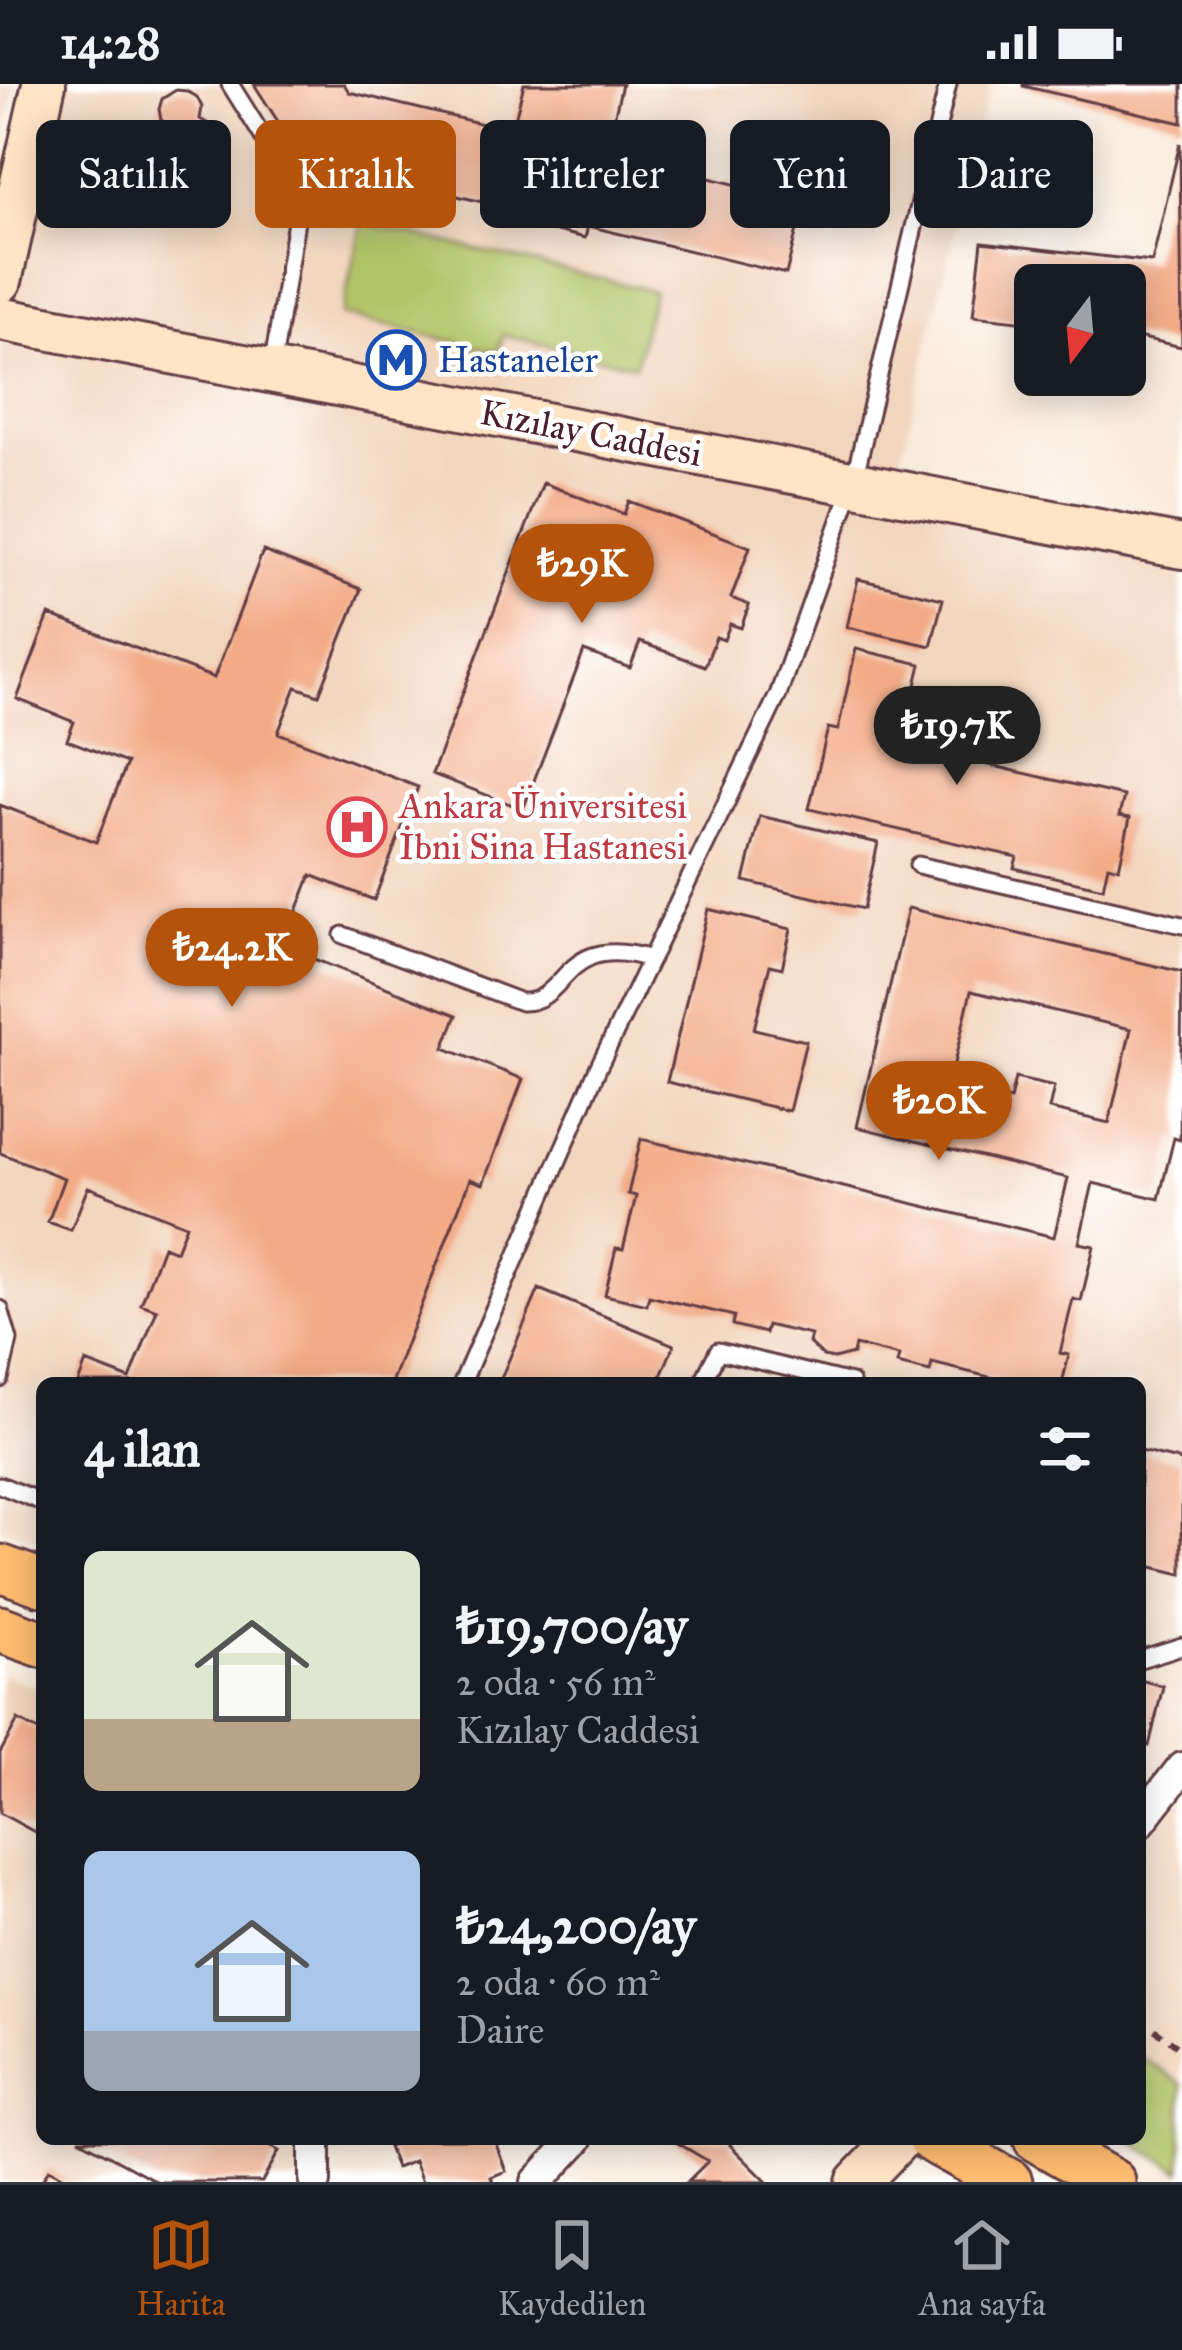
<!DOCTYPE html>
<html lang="tr">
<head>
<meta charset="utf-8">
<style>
  :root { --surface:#171b24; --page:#20242c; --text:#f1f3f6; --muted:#9ea1a6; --line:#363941; --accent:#b45309 }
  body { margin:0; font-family:"IM FELL Great Primer",serif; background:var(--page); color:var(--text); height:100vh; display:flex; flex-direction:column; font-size:45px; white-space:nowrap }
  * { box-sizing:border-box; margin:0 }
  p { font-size:39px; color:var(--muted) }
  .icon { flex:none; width:66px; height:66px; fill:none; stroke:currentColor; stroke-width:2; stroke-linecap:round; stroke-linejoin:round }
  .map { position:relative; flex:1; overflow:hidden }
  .drawer { position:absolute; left:36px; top:1293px; width:1110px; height:768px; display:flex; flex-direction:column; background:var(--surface); border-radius:18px; box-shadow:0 6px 30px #0003 }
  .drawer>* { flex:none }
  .guide { position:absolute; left:36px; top:36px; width:1110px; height:108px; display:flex; gap:24px }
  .needle { width:78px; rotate:196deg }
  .buttons { position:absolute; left:1014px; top:180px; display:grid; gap:24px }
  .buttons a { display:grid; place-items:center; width:132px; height:132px; border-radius:18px; background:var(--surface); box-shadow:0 6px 30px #0003; font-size:60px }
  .price { position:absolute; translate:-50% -102px; padding:0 27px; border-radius:42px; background:var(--accent); color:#fff; font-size:39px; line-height:78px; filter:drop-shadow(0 3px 6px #0008) }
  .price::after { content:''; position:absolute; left:50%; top:72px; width:36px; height:27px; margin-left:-18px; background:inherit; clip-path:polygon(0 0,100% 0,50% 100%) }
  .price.current { background:#222; color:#fff }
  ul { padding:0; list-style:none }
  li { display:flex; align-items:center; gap:36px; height:300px; padding:0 48px }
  li span { display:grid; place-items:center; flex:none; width:336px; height:240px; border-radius:18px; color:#555 }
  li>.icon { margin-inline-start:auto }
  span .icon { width:144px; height:144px; fill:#fffc; stroke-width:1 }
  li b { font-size:51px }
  h2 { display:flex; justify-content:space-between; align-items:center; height:144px; padding:0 48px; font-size:51px }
  .chip { padding:0 42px; border-radius:18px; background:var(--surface); box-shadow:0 6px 30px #0003; font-size:42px; line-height:108px }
  .chip.current { background:var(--accent); color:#fff }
  .status { display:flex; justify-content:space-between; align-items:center; height:84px; padding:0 60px; background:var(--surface); direction:ltr }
  .status svg { height:33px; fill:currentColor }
  .menu { display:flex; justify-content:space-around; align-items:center; height:168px; border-top:3px solid var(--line); background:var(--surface); font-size:33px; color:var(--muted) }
  .menu a { display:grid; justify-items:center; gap:6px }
  .menu .current { color:var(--accent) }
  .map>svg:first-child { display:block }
  .built { fill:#f2d5bd }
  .green { fill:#b3c467; stroke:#7e7249; stroke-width:3 }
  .building { fill:#f3ab87; fill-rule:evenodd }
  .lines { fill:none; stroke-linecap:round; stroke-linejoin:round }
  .lane-casing { stroke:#643e45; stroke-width:21 }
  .street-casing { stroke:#643e45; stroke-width:36 }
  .secondary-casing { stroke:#643e45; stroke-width:48 }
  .primary-casing { stroke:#643e45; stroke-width:51 }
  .path { stroke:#643e45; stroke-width:6; stroke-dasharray:9 9; stroke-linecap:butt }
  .lane { stroke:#fff; stroke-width:15 }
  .street { stroke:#fff; stroke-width:30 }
  .secondary { stroke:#ffe4c6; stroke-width:42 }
  .primary { stroke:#febc70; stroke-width:45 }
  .labels { text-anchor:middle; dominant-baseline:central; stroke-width:9; stroke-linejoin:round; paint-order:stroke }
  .transit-label { font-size:36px; fill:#164399; stroke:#fff; text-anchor:start }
  .street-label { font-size:36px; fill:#4a1f2b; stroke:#fff }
  .health-label { font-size:36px; fill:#be3a42; stroke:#fff; text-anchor:start }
</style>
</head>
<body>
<div class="status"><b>14:28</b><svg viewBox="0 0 49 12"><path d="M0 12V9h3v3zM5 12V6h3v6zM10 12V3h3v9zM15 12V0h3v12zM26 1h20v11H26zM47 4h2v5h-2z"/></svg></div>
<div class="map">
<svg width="1182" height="2098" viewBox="0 0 1182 2098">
  <rect width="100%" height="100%" fill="#fff"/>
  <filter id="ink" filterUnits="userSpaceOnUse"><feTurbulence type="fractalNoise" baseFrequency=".00833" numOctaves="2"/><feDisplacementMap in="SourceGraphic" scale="24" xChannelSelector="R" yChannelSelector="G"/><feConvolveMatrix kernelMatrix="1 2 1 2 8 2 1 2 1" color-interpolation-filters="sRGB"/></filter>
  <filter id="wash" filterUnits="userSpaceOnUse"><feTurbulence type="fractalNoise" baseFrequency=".004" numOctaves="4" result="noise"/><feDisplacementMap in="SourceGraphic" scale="48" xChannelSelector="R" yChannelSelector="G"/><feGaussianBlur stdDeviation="2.7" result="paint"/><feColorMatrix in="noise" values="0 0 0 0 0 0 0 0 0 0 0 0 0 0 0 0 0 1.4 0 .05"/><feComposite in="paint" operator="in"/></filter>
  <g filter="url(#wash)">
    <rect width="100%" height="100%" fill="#f9ebdb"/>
    <path class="built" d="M 0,0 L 17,0 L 0,67 Z
      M 44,0 L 990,0 L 893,407 L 1182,463 L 1182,2087 L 1126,2055 L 1140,2055 L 1140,1299 L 42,1299 L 42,1458 L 0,1444 L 0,197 Z
      M 0,1590 L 42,1605 L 42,2055 L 315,2055 L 315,2098 L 158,2098 L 133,2085 L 125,2098 L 0,2098 Z"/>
    <path class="green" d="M 363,139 L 653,207 L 635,282 L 503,251 L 498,268 L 341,231 Z
      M 1140,1972 L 1182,2000 L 1182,2087 L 1126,2055 L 1140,2055 Z"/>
    <g id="blocks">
      <path class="building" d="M 254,0 L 344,0 L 349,8 L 512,47 L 524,0 L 622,0 L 606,69 L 804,117 L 786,190 L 588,142 L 585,154 L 493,132 L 495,121 L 302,75 Z
        M 1023,0 L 1182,0 L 1182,39 L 1023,2 Z
        M 176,6 L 187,7 L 197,13 L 202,23 L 200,35 L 214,43 L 219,58 L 212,73 L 202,78 L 190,76 L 183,90 L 167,95 L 152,88 L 147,72 L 159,54 L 177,53 L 178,48 L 161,36 L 159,25 L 162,15 Z
        M 1180,59 L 1182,263 L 1125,250 L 1125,201 L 1035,201 L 1035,239 L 973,232 L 982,158 L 1152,178 Z
        M 543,399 L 624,430 L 629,417 L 750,463 L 731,514 L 749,521 L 741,544 L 730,540 L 724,556 L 716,553 L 705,582 L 640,558 L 630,584 L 584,567 L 523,725 L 432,690 Z
        M 263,467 L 361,505 L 319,611 L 296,603 L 278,649 L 418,703 L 374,816 L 311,791 L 283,863 L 457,931 L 444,964 L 523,995 L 483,1100 L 470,1095 L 391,1299 L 78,1299 L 86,1278 L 130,1295 L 157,1226 L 141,1220 L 163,1162 L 176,1167 L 186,1141 L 88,1103 L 71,1146 L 48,1138 L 64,1094 L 0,1069 L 0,721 L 96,758 L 127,679 L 67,656 L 74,638 L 17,615 L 49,531 L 214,594 Z
        M 858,495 L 943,515 L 931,562 L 847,543 Z
        M 856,565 L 921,580 L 902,661 L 1124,712 L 1119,732 L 1130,734 L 1119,784 L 1108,781 L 1103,804 L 1014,784 L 1017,773 L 809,725 L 828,644 L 838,646 Z
        M 760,732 L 878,759 L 863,825 L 744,797 Z
        M 908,824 L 1182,888 L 1180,1056 L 1174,1054 L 1159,1115 L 1093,1099 L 1079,1159 L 1094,1162 L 1081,1217 L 1073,1215 L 1060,1269 L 1069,1271 L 1062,1299 L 1014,1299 L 932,1279 L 930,1288 L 897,1280 L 899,1272 L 855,1261 L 853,1270 L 834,1275 L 824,1273 L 809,1259 L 811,1251 L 767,1241 L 765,1249 L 732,1241 L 734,1232 L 649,1212 L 647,1221 L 605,1211 L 616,1164 L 623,1165 L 636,1112 L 628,1110 L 641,1055 L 1054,1153 L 1068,1094 L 857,1043 ZM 971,907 L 1131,945 L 1109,1039 L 1049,1025 L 1054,1003 L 1015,994 L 1010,1016 L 949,1001 Z
        M 708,825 L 791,845 L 782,884 L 770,881 L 754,945 L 806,957 L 789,1027 L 667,998 Z
        M 539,1205 L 674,1261 L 658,1299 L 499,1299 Z
        M 1140,1367 L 1182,1377 L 1182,1490 L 1140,1480 Z
        M 1140,1596 L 1163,1602 L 1149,1662 L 1140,1660 Z
        M 18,1636 L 42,1649 L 42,1752 L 0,1729 L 0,1669 Z
        M 79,2055 L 257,2055 L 279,2067 L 262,2098 L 158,2098 Z
        M 408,2055 L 494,2055 L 506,2087 L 491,2093 L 493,2098 L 422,2098 L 414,2077 L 396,2084 L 388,2063 Z
        M 671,2055 L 733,2055 L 730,2061 L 767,2098 L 687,2098 L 708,2077 Z
        M 49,2085 L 72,2098 L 41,2098 Z"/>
    </g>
  </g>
  <g filter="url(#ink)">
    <use href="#blocks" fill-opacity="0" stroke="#643e45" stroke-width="3"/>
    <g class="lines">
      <g class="lane-casing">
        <path id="lane" d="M 230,0 L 300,112 L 272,285
          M 918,781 L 1182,841
          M 343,851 L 521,918 C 569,920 560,847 651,875
          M 0,1225 L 9,1256 L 0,1295
          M 462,1299 L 598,984 L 778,611 L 853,400 L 948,0
          M 702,1299 L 718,1267 L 851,1299
          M 0,1401 L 42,1418
          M 1140,1575 L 1182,1562"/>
      </g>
      <g class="street-casing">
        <path id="street" d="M 1140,1738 L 1182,1684
          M 315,2098 L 315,2055
          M 537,2098 L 577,2055"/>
      </g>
      <g class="secondary-casing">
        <path id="secondary" d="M 0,197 L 44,0
          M 0,235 L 1182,463
          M 858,2098 L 899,2055"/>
      </g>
      <g class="primary-casing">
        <path id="primary" d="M 0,1484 L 42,1499
          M 0,1545 L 42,1560
          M 931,2055 L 1009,2098
          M 1037,2055 L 1112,2098"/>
      </g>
      <path class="path" d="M 1140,1935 L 1182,1965"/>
      <use href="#lane" class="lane"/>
      <use href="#street" class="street"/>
      <use href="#secondary" class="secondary"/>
      <use href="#primary" class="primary"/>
    </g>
  </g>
  <defs>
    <g id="metro-ring" transform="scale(3)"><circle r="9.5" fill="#fff" stroke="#1a4fb4" stroke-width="1.5"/><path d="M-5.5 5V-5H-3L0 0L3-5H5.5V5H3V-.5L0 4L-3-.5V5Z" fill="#1a4fb4"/></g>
    <g id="hospital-ring" transform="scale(3)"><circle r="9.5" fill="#fff" stroke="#e0444e" stroke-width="1.5"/><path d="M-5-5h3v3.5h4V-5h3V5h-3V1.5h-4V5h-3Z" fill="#e0444e"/></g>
  </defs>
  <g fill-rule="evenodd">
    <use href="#metro-ring" x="396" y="276"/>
    <use href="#hospital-ring" x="357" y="743"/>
  </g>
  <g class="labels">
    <g class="transit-label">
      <text x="438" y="276">Hastaneler</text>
    </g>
    <g class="street-label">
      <text transform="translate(591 349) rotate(11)">Kızılay Caddesi</text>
    </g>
    <g class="health-label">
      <text x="399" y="722">Ankara Üniversitesi<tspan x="399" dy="41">İbni Sina Hastanesi</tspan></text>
    </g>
  </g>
</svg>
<div class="buttons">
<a><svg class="needle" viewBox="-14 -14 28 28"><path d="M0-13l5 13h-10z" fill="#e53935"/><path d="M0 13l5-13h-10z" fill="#9ea1a6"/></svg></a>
</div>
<b class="price" style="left:582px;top:542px">₺29K</b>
<b class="price current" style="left:957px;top:704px">₺19.7K</b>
<b class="price" style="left:232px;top:926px">₺24.2K</b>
<b class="price" style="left:939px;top:1079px">₺20K</b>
<div class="guide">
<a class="chip">Satılık</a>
<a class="chip current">Kiralık</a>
<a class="chip">Filtreler</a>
<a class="chip">Yeni</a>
<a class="chip">Daire</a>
</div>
<section class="drawer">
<h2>4 ilan<svg class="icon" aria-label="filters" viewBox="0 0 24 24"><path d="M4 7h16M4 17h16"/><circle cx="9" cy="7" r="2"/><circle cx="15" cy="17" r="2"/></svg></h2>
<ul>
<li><span style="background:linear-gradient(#dfe7d0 70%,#b9a48a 0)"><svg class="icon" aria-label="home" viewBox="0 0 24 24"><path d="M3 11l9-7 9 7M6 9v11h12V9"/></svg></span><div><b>₺19,700/ay</b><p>2 oda · 56 m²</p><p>Kızılay Caddesi</p></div></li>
<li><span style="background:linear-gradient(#a9c7e8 75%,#9aa5b1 0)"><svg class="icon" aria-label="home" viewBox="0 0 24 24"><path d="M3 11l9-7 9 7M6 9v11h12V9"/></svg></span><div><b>₺24,200/ay</b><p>2 oda · 60 m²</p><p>Daire</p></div></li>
</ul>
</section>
</div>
<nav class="menu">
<a class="current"><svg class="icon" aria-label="map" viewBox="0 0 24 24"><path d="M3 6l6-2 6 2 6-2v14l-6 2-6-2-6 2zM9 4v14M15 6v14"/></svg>Harita</a>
<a><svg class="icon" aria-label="saved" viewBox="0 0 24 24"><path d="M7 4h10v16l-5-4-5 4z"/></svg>Kaydedilen</a>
<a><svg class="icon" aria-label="home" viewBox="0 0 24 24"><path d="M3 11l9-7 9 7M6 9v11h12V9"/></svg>Ana sayfa</a>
</nav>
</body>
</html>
